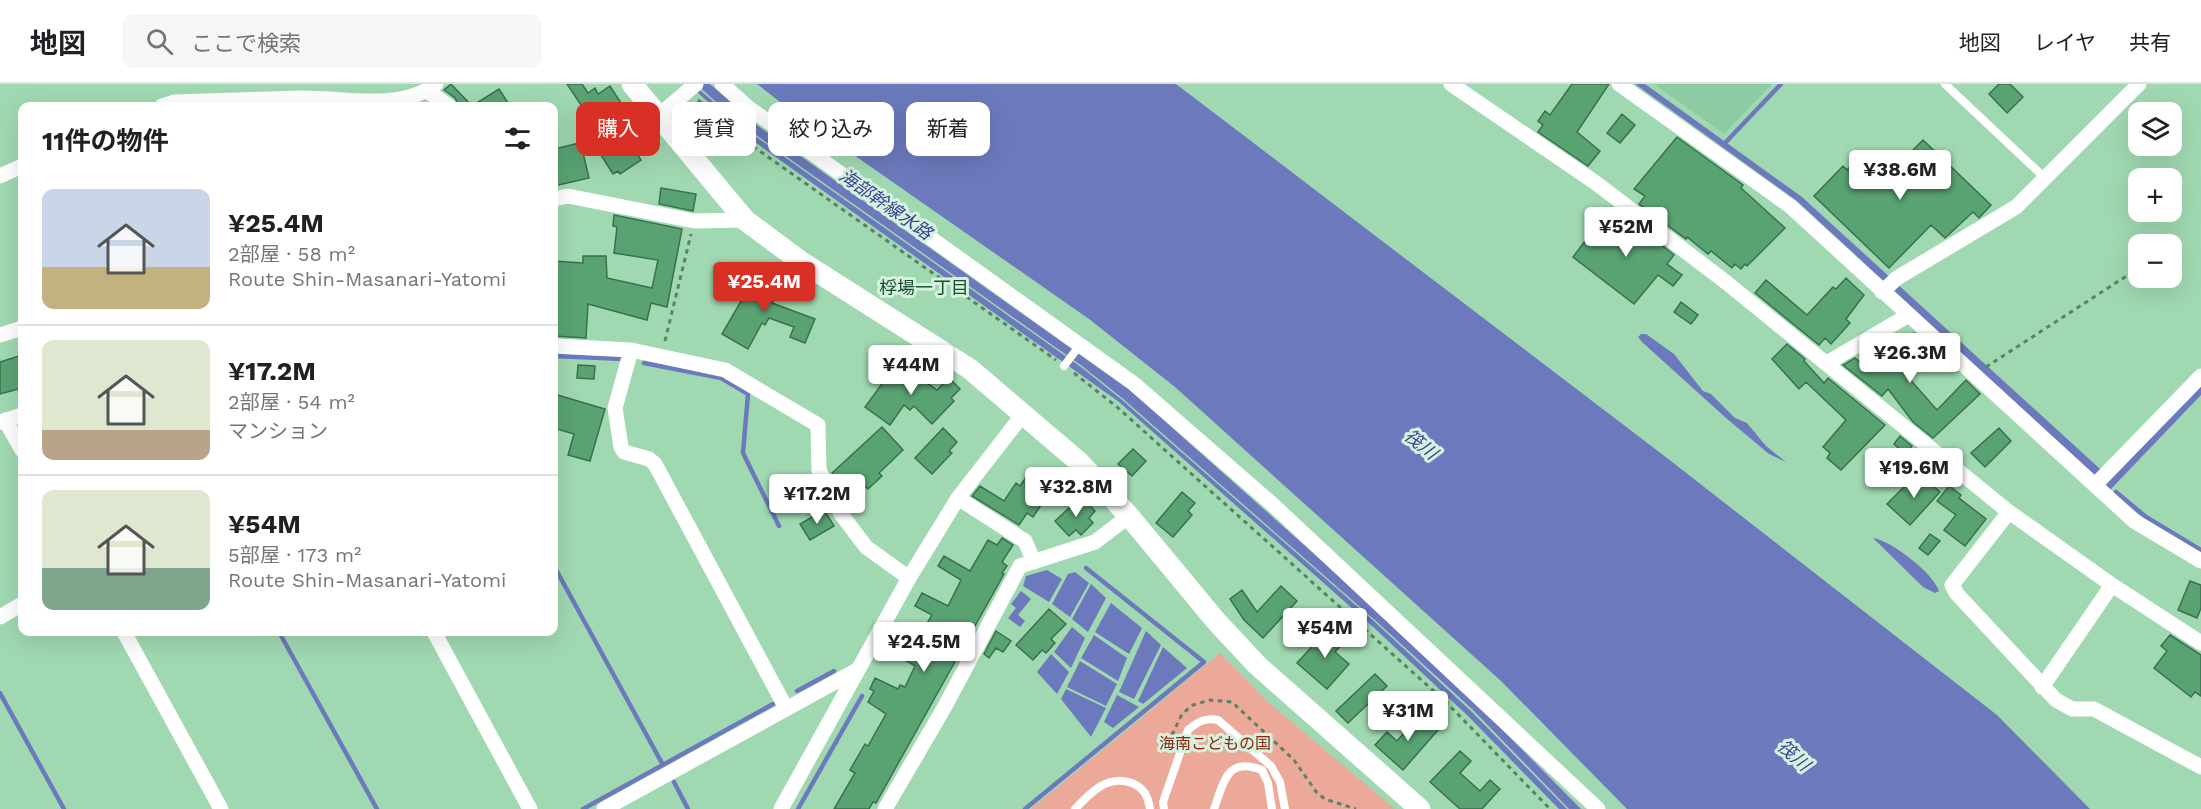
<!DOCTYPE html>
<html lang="ja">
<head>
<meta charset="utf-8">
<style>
  :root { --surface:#fff; --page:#f6f6f6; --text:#202124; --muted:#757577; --line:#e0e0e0; --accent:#d93025 }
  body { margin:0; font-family:"Work Sans","Noto Sans JP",sans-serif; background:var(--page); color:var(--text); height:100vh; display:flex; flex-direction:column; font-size:22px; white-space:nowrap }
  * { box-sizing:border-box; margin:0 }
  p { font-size:20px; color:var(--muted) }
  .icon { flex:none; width:33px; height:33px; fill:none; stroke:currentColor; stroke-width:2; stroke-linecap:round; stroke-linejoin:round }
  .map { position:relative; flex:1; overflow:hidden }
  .sheet { position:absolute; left:18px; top:18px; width:540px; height:534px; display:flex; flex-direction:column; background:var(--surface); border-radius:12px; box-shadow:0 6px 24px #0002 }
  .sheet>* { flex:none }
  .guide { position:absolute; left:576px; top:18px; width:570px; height:54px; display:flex; gap:12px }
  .fabs { position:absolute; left:2128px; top:18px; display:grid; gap:12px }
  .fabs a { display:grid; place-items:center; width:54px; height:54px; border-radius:12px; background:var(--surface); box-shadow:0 6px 24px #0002; font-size:30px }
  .price { position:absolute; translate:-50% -51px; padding:0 14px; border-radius:6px; background:#fff; color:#222; font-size:20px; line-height:39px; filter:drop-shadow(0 2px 3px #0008) }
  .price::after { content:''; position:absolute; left:50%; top:36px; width:18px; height:14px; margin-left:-9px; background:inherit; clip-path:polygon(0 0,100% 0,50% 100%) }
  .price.selected { background:var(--accent); color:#fff }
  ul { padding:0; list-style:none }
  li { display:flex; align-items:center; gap:18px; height:150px; padding:0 24px }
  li+li { border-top:2px solid var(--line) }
  li span { display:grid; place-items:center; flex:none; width:168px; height:120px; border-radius:12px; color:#555 }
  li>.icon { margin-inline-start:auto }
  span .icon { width:72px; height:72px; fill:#fffc; stroke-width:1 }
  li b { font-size:26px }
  h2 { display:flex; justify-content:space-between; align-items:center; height:72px; padding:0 24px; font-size:26px }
  .chip { padding:0 21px; border-radius:12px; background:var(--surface); box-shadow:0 6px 24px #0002; font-size:21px; line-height:54px }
  .chip.selected { background:var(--accent); color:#fff }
  header { display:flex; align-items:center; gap:36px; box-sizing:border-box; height:84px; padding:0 30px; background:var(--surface); border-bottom:2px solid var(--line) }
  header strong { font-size:28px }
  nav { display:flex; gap:33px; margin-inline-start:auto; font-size:21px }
  .search { width:420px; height:54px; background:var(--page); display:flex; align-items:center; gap:15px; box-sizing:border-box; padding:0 21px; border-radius:12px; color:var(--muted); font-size:22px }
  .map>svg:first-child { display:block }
  .built { fill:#8dcca2 }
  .green { fill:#eca898 }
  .water { fill:#6c7abd }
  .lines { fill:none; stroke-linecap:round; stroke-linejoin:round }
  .stream { stroke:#6c7abd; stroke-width:4.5 }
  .building { fill:#59a373; stroke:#39704d; stroke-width:1.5 }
  .path { stroke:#5a8266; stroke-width:3; stroke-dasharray:4.5 4.5; stroke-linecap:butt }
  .service { stroke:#fff; stroke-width:8 }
  .minor { stroke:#fff; stroke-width:15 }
  .secondary { stroke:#fff; stroke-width:21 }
  .labels { text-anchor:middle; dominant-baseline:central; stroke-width:6; stroke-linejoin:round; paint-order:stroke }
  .park-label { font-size:16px; fill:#862610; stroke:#d6f2de }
  .water-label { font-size:18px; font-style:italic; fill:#374193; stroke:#d6f2de }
  .neighbourhood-label { font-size:18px; fill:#17502f; stroke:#d6f2de }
</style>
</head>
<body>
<header>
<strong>地図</strong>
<div class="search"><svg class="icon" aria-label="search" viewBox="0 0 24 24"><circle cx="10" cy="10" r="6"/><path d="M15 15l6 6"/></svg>ここで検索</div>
<nav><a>地図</a><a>レイヤ</a><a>共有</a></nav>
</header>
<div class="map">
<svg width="2201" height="725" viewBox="0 0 2201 725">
  <rect width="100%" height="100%" fill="#a0d9b1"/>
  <path class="built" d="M 1654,0 L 1772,0 L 1724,50 Z"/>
  <path class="green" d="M 1220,569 L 1269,619 L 1395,725 L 1031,725 Z"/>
  <path class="water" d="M 688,0 L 693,0 L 745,45 L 1081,283 L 1121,315 L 1375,538 L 1471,627 L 1567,725 L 1559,725 L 1468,632 L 1371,541 L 1119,318 L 745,51 Z
    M 696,0 L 710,0 L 758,42 L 1131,307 L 1385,533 L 1478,621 L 1581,725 L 1569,725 L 1473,626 L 1376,537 L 1122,314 L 1082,282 L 742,41 Z
    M 757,0 L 1176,0 L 1667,374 L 1997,631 L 2090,725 L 1627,725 L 1501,597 L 1175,303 L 1089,235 L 798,32 Z
    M 1635,0 L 1645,0 L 1802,113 L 2110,394 L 2201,301 L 2201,311 L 2110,406 L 1797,117 Z
    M 1641,250 L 1646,250 L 1674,270 L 1703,307 L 1711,310 L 1735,334 L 1747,339 L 1766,362 L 1786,378 L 1769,370 L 1726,334 L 1642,258 L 1638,253 Z
    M 1873,454 C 1891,456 1934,490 1939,507 L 1935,509 L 1923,503 Z
    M 1047,486 L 1062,495 L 1049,518 L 1023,502 L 1026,492 Z
    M 1075,488 L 1089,499 L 1070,533 L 1052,520 L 1068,490 Z
    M 1091,500 L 1106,514 L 1088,548 L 1072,535 Z
    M 1021,507 L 1031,515 L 1018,531 L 1025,537 L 1020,543 L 1008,534 L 1016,524 L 1011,520 Z
    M 1111,519 L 1142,544 L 1129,570 L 1095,548 Z
    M 1072,543 L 1085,554 L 1071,584 L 1054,568 Z
    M 1146,547 L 1161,561 L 1134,615 L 1119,608 Z
    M 1094,551 L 1127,574 L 1118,597 L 1081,574 Z
    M 1163,563 L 1187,584 L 1143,620 L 1138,617 Z
    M 1051,570 L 1069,588 L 1057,610 L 1037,588 Z
    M 1080,577 L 1117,600 L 1106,622 L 1067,603 Z
    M 1066,605 L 1106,624 L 1091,653 L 1061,615 Z
    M 1117,611 L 1139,623 L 1113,644 L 1104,638 Z"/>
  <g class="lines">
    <path class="stream" d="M 1724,60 L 1781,0
      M 554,272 L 623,275
      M 644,279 L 721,294 L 748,310 L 743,369 L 779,442
      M 2116,408 L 2146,433 L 2201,466
      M 554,482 L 663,681
      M 279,548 L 377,725
      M 797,607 L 834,587
      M 0,609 L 64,725
      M 674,698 L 688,725
      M 583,725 L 773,620
      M 798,725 L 862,612
      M 1025,725 L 1204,578 L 1086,484"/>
  </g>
  <path class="building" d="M 451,0 L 472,22 L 499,5 L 510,22 L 459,22 L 455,14 L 444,6 Z
    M 567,0 L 582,0 L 588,9 L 595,4 L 598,10 L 610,2 L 636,42 L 624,50 L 641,76 L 620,90 L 618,87 L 613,90 L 601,71 L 618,55 L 616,56 L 601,34 L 593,39 Z
    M 1572,0 L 1609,0 L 1577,48 L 1600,67 L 1588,82 L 1538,48 L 1543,41 L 1538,37 L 1545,27 L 1550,31 Z
    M 1999,0 L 2010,0 L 2023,13 L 2007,29 L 1989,10 Z
    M 1622,30 L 1635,41 L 1620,59 L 1607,49 Z
    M 1677,53 L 1743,101 L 1741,104 L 1785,144 L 1747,182 L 1745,180 L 1741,185 L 1735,180 L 1732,184 L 1711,167 L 1708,170 L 1687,153 L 1686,155 L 1639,120 L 1645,112 L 1634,105 Z
    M 1923,56 L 1991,121 L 1979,134 L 1973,128 L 1945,154 L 1931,141 L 1889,184 L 1814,112 L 1843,82 L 1847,86 L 1865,67 L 1886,86 L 1902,70 L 1906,73 Z
    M 575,60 L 581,60 L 589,94 L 554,102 L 554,65 Z
    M 661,104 L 696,110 L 693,127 L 659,120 Z
    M 1613,129 L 1625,139 L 1628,135 L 1674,171 L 1667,180 L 1682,191 L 1673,202 L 1658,191 L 1634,220 L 1573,173 L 1592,148 L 1596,152 Z
    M 614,131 L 682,145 L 667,223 L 651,219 L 647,236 L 588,220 L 586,254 L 554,252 L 554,177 L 583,179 L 583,172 L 606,172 L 607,194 L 652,204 L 658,176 L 614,169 L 617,143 L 613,142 Z
    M 759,186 L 783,200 L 772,219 L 815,235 L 805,259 L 790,253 L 794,243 L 769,234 L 765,241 L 762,239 L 748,265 L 722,250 Z
    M 1846,194 L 1864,211 L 1846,235 L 1850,239 L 1831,260 L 1825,254 L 1819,261 L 1755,209 L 1766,196 L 1807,231 L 1833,203 L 1836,205 Z
    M 1681,218 L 1698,231 L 1691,240 L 1674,228 Z
    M 1914,249 L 1931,276 L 1907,292 L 1937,326 L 1966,296 L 1980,310 L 1933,354 L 1913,338 L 1888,305 L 1882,312 L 1843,281 L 1855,274 L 1860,278 L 1886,261 L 1889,265 Z
    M 1787,260 L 1805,275 L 1804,277 L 1824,299 L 1828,294 L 1885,341 L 1841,386 L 1827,374 L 1830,369 L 1823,363 L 1846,336 L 1806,298 L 1799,305 L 1772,275 Z
    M 22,271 L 22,304 L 0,310 L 0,278 Z
    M 898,278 L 937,306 L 949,294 L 960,305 L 951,314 L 954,317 L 932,340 L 914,322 L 910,326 L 904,321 L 890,341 L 865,323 Z
    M 578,281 L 595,282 L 594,295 L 577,294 Z
    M 554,310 L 605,325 L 590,377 L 568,371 L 574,350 L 554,344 Z
    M 882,343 L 903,366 L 879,389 L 882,392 L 868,405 L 865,402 L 852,414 L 832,389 Z
    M 943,344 L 957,358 L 949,367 L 952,369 L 932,390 L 915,374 Z
    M 1999,344 L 2011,357 L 1985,383 L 1971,369 Z
    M 1900,352 L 1912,362 L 1905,370 L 1894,360 Z
    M 1133,365 L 1146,377 L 1132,392 L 1118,380 Z
    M 1031,386 L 1054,402 L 1033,433 L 1027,429 L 1019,441 L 972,412 L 980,402 L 1004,417 L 1016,399 L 1020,402 Z
    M 1915,392 L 1919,396 L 1923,392 L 1940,408 L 1910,441 L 1887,420 Z
    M 1949,402 L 1961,411 L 1959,414 L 1986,435 L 1965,462 L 1944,446 L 1956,431 L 1937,417 Z
    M 1182,408 L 1195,419 L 1188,427 L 1192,431 L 1173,453 L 1156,439 Z
    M 1081,413 L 1095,427 L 1089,434 L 1093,439 L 1081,451 L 1076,446 L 1069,452 L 1055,437 Z
    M 824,426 L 834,442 L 810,456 L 800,440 Z
    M 1930,450 L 1940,457 L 1928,471 L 1919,464 Z
    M 1002,454 L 1013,461 L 1002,478 L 1007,482 L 1002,489 L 1004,490 L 876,719 L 873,718 L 869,725 L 834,725 L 855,689 L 850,686 L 865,660 L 868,662 L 886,630 L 868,618 L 874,607 L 870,605 L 875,594 L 898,605 L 900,601 L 905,603 L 915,582 L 905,576 L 932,531 L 915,522 L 922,509 L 948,522 L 961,496 L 938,482 L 944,472 L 970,487 L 988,456 L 997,461 Z
    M 2190,497 L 2201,501 L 2201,524 L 2197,534 L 2178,526 Z
    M 1281,502 L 1297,517 L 1263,554 L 1244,536 L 1230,515 L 1242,506 L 1257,528 Z
    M 1049,525 L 1066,540 L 1051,555 L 1055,559 L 1046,569 L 1042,566 L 1033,576 L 1016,561 Z
    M 1333,544 L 1346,556 L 1335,568 L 1349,580 L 1327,605 L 1297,579 L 1328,545 L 1330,547 Z
    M 996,547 L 1011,557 L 1003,568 L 996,564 L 989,574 L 984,570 Z
    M 2170,551 L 2201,571 L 2201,612 L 2195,608 L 2191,613 L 2154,584 L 2167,567 L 2161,562 Z
    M 1375,590 L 1387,602 L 1348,639 L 1336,627 Z
    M 1420,630 L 1438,646 L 1403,686 L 1375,661 L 1387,648 L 1397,657 Z
    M 1460,667 L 1471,677 L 1460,689 L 1480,707 L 1490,696 L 1500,705 L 1482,725 L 1460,725 L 1430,698 Z"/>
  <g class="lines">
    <path class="path" d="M 698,16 L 744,56 L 1056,276
      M 665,257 L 691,150
      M 1986,283 L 2128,191
      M 1074,289 L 1117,323 L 1448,620 L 1550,725
      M 1172,651 L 1182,630 L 1193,621 L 1210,616 L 1232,618 L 1294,676 L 1317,709 L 1325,715 L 1356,725"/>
    <path class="service" d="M 1945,0 L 2046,95
      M 1064,282 L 1080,261
      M 1075,725 C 1091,708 1108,690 1132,699 C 1144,704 1148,712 1150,725
      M 1164,725 L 1163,718 L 1188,646 C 1197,638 1206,633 1218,636 L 1271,682 L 1280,698 L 1285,725
      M 1214,725 C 1224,698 1227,672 1262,686 L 1268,699 L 1272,725"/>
    <path class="minor" d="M 722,0 L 749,24 L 1133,299 L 1271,419 L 1598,725
      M 1451,0 L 1596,99 L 1727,199 L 2009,428 L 2112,501 L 2201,559
      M 1619,0 L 1790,122 L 2134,437 L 2201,477
      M 427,7 L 449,22
      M 162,22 L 175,18 C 217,17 258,15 300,14 C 341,13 401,28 436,0
      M 658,32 L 696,0
      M 0,92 L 22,82
      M 554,115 L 568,112 L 694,137 L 745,136
      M 1882,208 L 1897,194 L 2016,123 L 2139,0
      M 0,251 L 22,244
      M 554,262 L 631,266 L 725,286 L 818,341 L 819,386 L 841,430 L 866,463 L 909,494
      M 631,266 L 615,324 L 621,363 L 624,368 L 649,375 L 655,380 L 786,624
      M 1827,279 L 1907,232
      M 5,336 L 22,366
      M 0,338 L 22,331
      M 2095,401 L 2201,292
      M 958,414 L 1025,457 L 1034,478
      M 2009,428 L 1952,501 L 1957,510 L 2056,616 L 2072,625 L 2094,625 L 2201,683
      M 0,533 L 22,520
      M 124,548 L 221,725
      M 434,548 L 530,725
      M 2042,603 L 2112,501
      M 604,725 L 857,586
      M 781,725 L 909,494 L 958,414 L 1024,329
      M 885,725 L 944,624 L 1020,482 L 1095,458 L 1129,432"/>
    <path class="secondary" d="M 632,0 L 745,136 L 800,177 L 970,285 L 1079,378 L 1129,432 L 1216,537 L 1257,581 L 1420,725"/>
  </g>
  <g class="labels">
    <g class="park-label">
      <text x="1215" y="659">海南こどもの国</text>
    </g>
    <g class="water-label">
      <text transform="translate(886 120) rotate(35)">海部幹線水路</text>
      <text transform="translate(1421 360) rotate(39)">筏川</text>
      <text transform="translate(1794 671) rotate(41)">筏川</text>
    </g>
    <g class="neighbourhood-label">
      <text x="924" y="203">桴場一丁目</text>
    </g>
  </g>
</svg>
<div class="fabs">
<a><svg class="icon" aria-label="layers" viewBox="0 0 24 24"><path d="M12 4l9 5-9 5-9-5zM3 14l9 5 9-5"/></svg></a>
<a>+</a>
<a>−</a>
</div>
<b class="price" style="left:1900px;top:117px">¥38.6M</b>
<b class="price" style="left:1626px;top:174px">¥52M</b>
<b class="price selected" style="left:764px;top:229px">¥25.4M</b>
<b class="price" style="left:1910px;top:300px">¥26.3M</b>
<b class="price" style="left:911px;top:312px">¥44M</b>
<b class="price" style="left:1914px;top:415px">¥19.6M</b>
<b class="price" style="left:1076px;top:434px">¥32.8M</b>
<b class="price" style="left:817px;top:441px">¥17.2M</b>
<b class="price" style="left:1325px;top:575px">¥54M</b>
<b class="price" style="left:924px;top:589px">¥24.5M</b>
<b class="price" style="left:1408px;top:658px">¥31M</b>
<div class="guide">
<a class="chip selected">購入</a>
<a class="chip">賃貸</a>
<a class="chip">絞り込み</a>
<a class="chip">新着</a>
</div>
<section class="sheet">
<h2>11件の物件<svg class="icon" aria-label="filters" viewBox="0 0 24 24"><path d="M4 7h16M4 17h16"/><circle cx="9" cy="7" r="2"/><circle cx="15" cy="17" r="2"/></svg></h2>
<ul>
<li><span style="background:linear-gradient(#c9d6e8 65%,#c2b280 0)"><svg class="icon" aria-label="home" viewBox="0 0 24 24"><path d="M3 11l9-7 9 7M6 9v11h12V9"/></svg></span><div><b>¥25.4M</b><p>2部屋 · 58 m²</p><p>Route Shin-Masanari-Yatomi</p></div></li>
<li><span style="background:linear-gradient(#dfe7d0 75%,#b9a48a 0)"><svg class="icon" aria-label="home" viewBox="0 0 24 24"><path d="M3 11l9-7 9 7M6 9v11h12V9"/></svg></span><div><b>¥17.2M</b><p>2部屋 · 54 m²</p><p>マンション</p></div></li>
<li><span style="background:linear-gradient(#dfe7d0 65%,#7fa58c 0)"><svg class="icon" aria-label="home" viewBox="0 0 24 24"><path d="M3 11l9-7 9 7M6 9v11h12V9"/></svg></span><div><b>¥54M</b><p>5部屋 · 173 m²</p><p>Route Shin-Masanari-Yatomi</p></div></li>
</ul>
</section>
</div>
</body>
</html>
